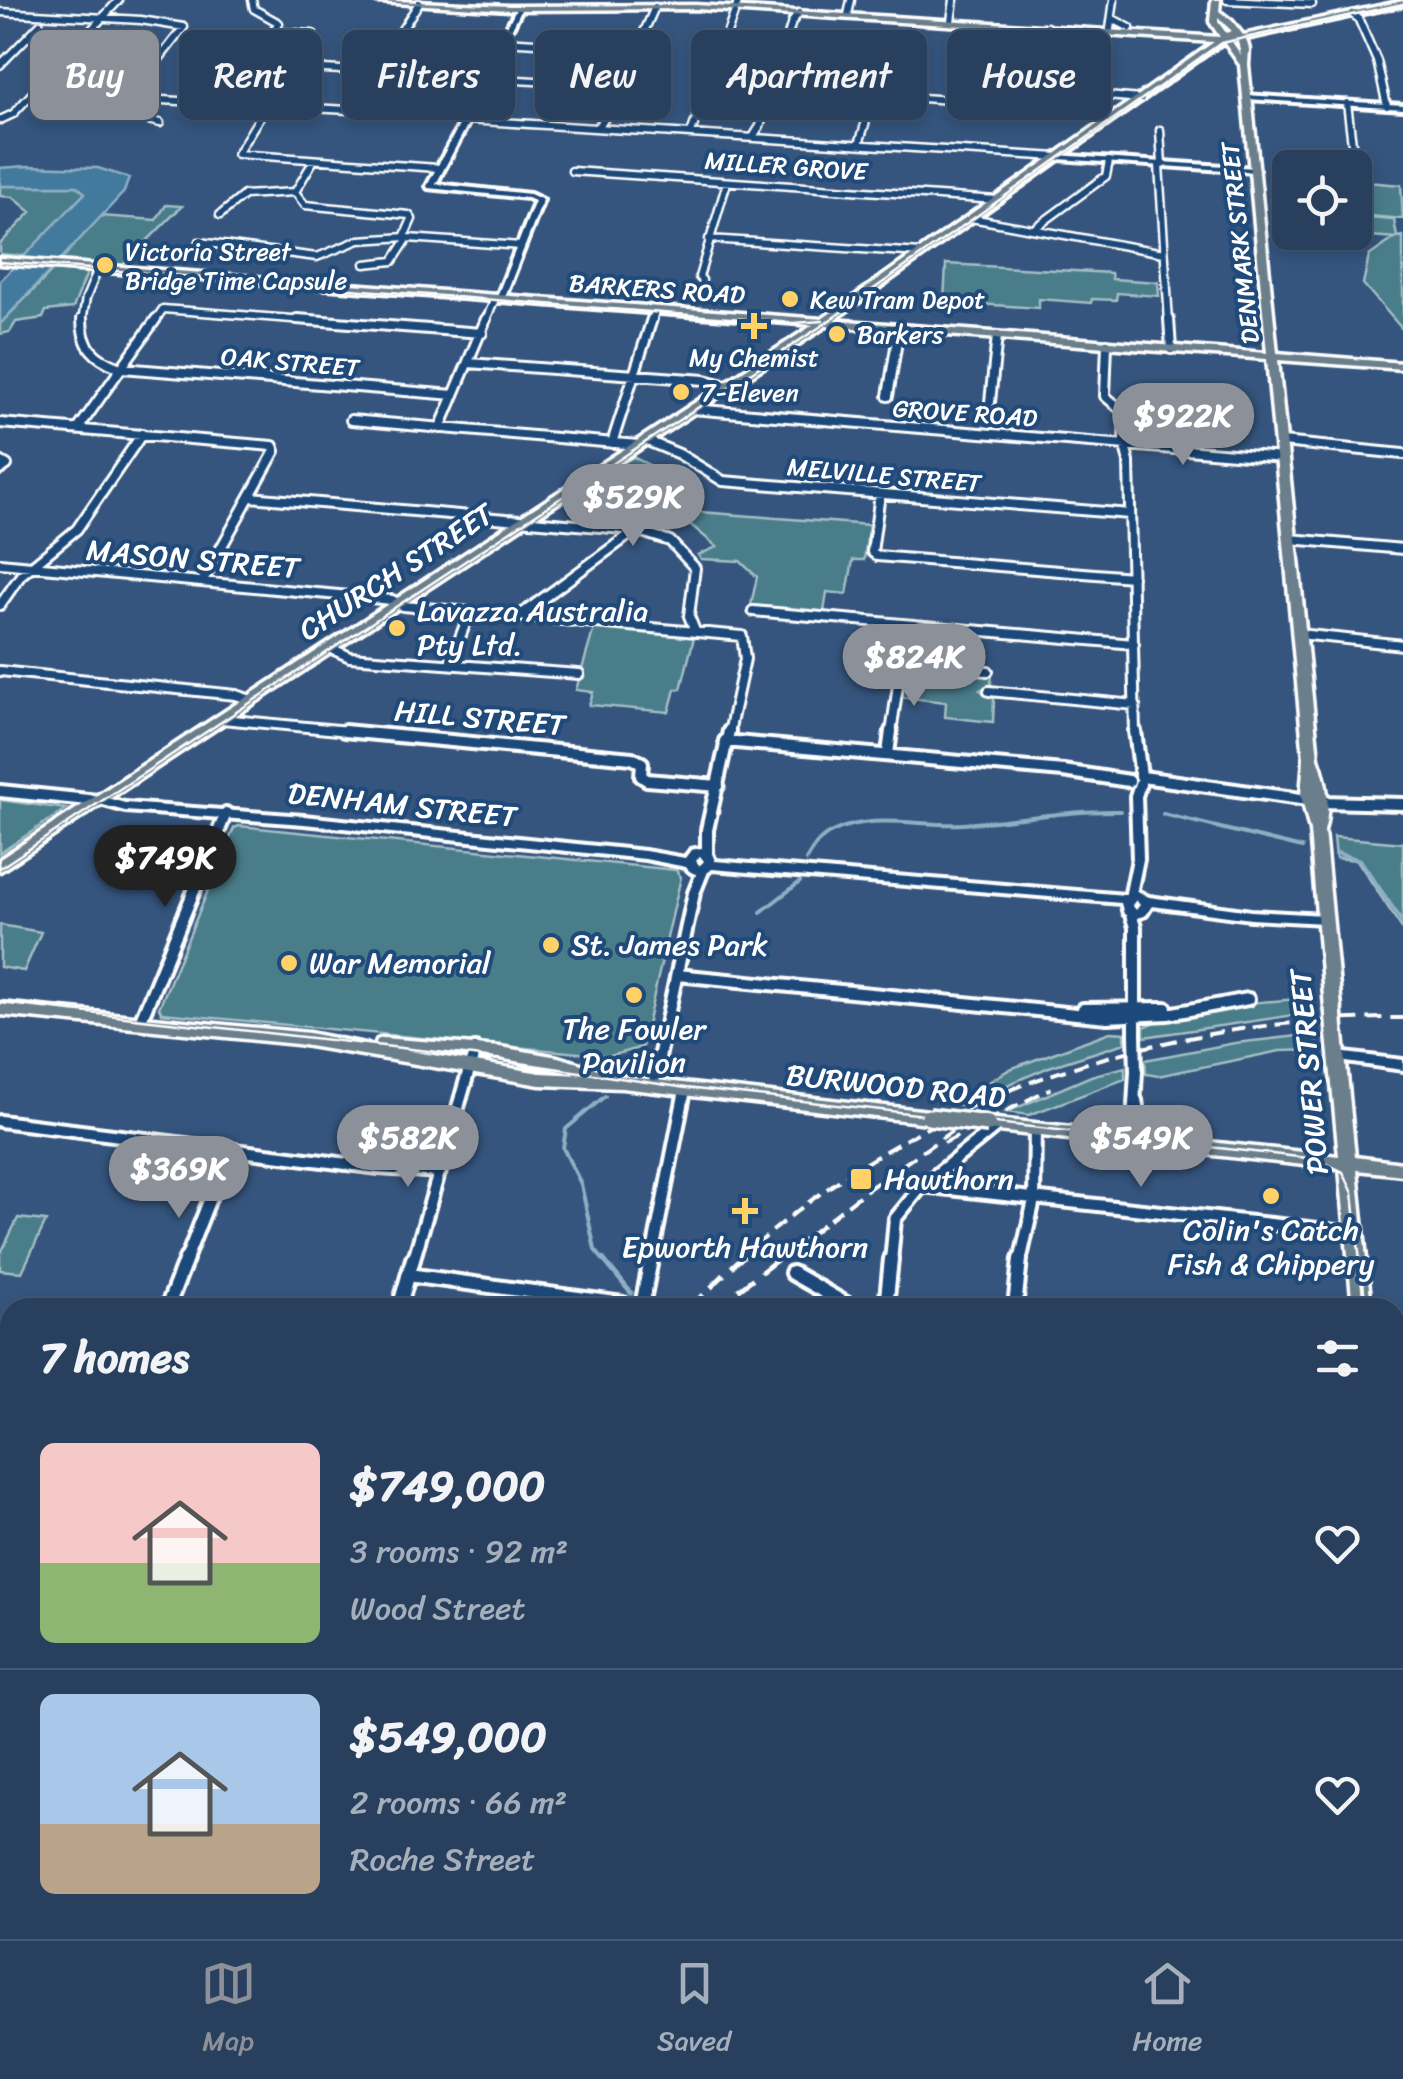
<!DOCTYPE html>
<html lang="en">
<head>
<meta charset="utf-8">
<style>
  :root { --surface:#28405e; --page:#344b67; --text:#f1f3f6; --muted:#a5afbc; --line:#445973; --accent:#8c9099 }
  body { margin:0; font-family:Sriracha,sans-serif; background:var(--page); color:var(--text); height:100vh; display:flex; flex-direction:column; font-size:38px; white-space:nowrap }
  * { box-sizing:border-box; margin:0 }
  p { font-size:32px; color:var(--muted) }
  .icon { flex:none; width:55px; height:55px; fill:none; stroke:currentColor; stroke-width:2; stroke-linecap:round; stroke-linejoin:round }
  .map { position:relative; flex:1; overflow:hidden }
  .panel { position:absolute; left:0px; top:1298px; width:1405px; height:642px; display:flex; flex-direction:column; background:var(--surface); border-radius:30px 30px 0 0; box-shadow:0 5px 15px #0003,0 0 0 2px var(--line) }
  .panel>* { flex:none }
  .guide { position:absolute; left:30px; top:30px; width:1345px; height:90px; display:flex; gap:20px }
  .controls { position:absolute; left:1272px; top:150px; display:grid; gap:20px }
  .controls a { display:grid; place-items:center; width:100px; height:100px; border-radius:15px; background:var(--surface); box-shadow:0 5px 15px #0003,0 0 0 2px var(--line); font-size:50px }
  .price { position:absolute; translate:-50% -85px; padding:0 22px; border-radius:35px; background:var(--accent); color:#fff; font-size:32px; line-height:65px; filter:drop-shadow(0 2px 5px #0008) }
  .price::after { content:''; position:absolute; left:50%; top:60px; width:30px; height:22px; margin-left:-15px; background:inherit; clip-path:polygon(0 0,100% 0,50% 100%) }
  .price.current { background:#222; color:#fff }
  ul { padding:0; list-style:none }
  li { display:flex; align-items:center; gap:30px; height:250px; padding:0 40px }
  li+li { border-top:2px solid var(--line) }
  li span { display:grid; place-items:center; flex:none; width:280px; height:200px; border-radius:15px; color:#555 }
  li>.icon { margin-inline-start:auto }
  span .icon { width:120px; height:120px; fill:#fffc; stroke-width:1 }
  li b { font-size:42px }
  h2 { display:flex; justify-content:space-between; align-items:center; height:120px; padding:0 40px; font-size:42px }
  .chip { padding:0 35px; border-radius:15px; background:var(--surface); box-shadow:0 5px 15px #0003,0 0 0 2px var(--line); font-size:35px; line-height:90px }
  .chip.current { background:var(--accent); color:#fff }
  .tabs { display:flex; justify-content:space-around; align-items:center; height:140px; border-top:2px solid var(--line); background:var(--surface); font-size:28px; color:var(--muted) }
  .tabs a { display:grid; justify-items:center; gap:5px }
  .tabs .current { color:var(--accent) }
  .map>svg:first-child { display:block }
  .green { fill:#487d8a; stroke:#a4bec4; stroke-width:2.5 }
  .water { fill:#427a9d; stroke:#8eafc4; stroke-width:2.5 }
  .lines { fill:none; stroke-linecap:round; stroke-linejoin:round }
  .stream-far1 { stroke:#8eafc4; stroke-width:4 }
  .stream { stroke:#8eafc4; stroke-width:5 }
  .minor-far3-casing { stroke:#fff; stroke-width:11 }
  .minor-far2-casing { stroke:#fff; stroke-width:14 }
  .minor-far1-casing { stroke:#fff; stroke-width:18 }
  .minor-casing { stroke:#fff; stroke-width:20 }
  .tertiary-casing { stroke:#fff; stroke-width:8 }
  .primary-casing { stroke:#fff; stroke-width:7 }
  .minor-far3 { stroke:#1f4a7a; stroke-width:6 }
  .minor-far2 { stroke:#1f4a7a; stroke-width:8 }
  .minor-far1 { stroke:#1f4a7a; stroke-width:10 }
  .minor { stroke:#1f4a7a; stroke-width:12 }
  .tertiary { fill:#1f4a7a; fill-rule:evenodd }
  .primary { fill:#6b7e8b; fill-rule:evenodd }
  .tram-far1 { stroke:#fff; stroke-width:2.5 }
  .tram { stroke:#fff; stroke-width:4 }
  .rail-far1 { stroke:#fff; stroke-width:4; stroke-dasharray:15 8; stroke-linecap:butt }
  .rail { stroke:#fff; stroke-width:5; stroke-dasharray:19 10; stroke-linecap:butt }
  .minor-bridge-casing { stroke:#fff; stroke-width:18; stroke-linecap:butt }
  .primary-bridge-casing { stroke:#fff; stroke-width:22; stroke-linecap:butt }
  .minor-bridge { stroke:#1f4a7a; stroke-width:10 }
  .primary-bridge { stroke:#6b7e8b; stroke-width:15 }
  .poi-dot { fill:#ffd166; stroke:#1f4a7a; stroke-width:4 }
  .labels { text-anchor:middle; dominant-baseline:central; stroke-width:8; stroke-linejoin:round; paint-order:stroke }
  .far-street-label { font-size:25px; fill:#fff; stroke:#1f4a7a }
  .far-poi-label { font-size:25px; fill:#fff; stroke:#1f4a7a; text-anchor:start }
  .street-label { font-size:30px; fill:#fff; stroke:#1f4a7a }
  .poi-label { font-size:30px; fill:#fff; stroke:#1f4a7a; text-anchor:start }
</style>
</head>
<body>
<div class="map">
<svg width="1403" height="1939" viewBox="0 0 1403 1939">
  <rect width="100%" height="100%" fill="#35557e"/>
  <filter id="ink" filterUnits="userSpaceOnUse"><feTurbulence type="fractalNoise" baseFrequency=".01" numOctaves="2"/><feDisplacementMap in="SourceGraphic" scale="20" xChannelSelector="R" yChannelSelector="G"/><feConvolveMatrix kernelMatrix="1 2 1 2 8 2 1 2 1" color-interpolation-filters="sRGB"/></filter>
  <g filter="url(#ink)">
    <path class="green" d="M 1355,181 L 1401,185 L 1403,219 L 1358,215 Z
      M 0,186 L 77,186 L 85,193 L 25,256 L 0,254 L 0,244 L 31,212 L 13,197 L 0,196 Z
      M 166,205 L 182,206 L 123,265 L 61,260 L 101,216 L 156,220 Z
      M 1355,217 L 1394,220 L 1397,237 L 1403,236 L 1403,330 L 1363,284 L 1369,256 L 1395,238 L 1347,234 L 1355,232 Z
      M 946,264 L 1111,273 L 1112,279 L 1158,282 L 1159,296 L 1117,293 L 1116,300 L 1092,299 L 1091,303 L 1039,299 L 1039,308 L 944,302 Z
      M 53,270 L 87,273 L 73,308 L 46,311 L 43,318 L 16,322 L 10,332 L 0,334 L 0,324 Z
      M 633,457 L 651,466 L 700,512 L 869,525 L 864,560 L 853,560 L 847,594 L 827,592 L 824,612 L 751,605 L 757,577 L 740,561 L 701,559 L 698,555 L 717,547 L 691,525 L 662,529 L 666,510 L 643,476 L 621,464 Z
      M 594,628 L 694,637 L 681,689 L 675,689 L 669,712 L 589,705 L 593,692 L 576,690 Z
      M 905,666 L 992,674 L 991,684 L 980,690 L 994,699 L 993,722 L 945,717 L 946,702 L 900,697 Z
      M 0,800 L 66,809 L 0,853 Z
      M 239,826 L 676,870 L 681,877 L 642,1047 L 610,1056 L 162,1013 L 159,1008 L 234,828 Z
      M 1334,837 L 1403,843 L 1403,930 L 1357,860 L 1336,858 Z
      M 0,925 L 41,932 L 24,971 L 0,967 Z
      M 1314,998 L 1315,1012 L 1144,1037 L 1144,1027 C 1195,1004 1259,1002 1314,998 Z
      M 1110,1032 L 1125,1033 L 1125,1043 L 1049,1067 L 961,1105 L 954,1104 L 1010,1069 Z
      M 1317,1034 L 1319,1050 L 1280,1051 L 1158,1076 L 1146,1074 L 1145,1060 L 1235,1043 Z
      M 1125,1067 L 1125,1079 L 1029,1115 L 1007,1112 L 1091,1076 Z
      M 18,1218 L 46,1221 L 22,1272 L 0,1270 L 0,1255 Z
      M 841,1930 L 1038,1930 L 1038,1939 L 840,1939 Z"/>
    <path class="water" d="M 27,166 L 98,168 L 129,178 L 124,192 L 0,324 L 0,281 L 85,193 L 77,186 L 0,186 L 0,168 Z
      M 267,1930 L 601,1930 L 615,1939 L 245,1939 Z"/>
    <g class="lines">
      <path class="stream-far1" d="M 1163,814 L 1302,848
        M 1336,853 L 1360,860 L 1403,923
        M 806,860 C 813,848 819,838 832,832 C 871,812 922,827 964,824 C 1016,820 1067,810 1120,811
        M 761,912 L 800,882
        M 605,1262 L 595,1250 L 581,1184 L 563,1148 L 566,1129 L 605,1096"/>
      <path class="stream" d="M 603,1259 L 631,1293"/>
      <g class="minor-far3-casing">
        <path id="minor-far3" d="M 1227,0 L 1312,4
          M 0,12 L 141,20 L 184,27 L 117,113 L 160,123
          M 1352,14 L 1358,18 L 1377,61 L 1387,106
          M 848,15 L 851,0
          M 1113,19 L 1130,28
          M 951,21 L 954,0
          M 1110,29 L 1114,0
          M 273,32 L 313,34
          M 503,41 L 569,45
          M 390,48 L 419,3
          M 0,65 L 40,24
          M 253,65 L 552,82
          M 879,67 L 910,65
          M 962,67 L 1043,72
          M 33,93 L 459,116
          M 1073,93 L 1141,99
          M 874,95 L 1015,104 L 1039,96 L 1076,94
          M 1039,96 L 1047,27
          M 223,102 L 253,65 L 248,62 L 279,23 L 254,9 L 252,0
          M 1347,103 L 1355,168
          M 267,105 L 237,154 L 438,168
          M 0,120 L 13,114 L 119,0
          M 467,120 L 1058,157
          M 597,127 L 606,117 L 655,7
          M 1160,130 L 1162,165
          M 691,133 L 739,0
          M 753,137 L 760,126 L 792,22 L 799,13
          M 859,144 L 874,95 L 880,49
          M 314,160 L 295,192 L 305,205 L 409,215 L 412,219 L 405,235 L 408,238 L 521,246
          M 1159,165 L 1169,322
          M 572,171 L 997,200
          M 220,215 L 244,195 L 295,192
          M 971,218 L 1164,253
          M 1035,228 L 1106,176 L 1109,161
          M 709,239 L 921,253
          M 199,242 L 317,257 L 359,240 L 406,237
          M 365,264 L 393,261 L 408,238
          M 702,280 L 699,277 L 727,182
          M 82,322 L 86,298 L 98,269
          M 154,322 L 163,309 L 331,322
          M 485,322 L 495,299
          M 652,322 L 655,311"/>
      </g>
      <g class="minor-far2-casing">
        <path id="minor-far2" d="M 82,319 C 82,346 94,358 118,367
          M 297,319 L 482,333
          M 1169,319 L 1171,349
          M 1107,344 L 1105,396 L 1125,413 L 1124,442 L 1129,462 L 1135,733
          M 468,363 L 705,380 L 728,386
          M 122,368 L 454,395
          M 888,396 L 899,329
          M 990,402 L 997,336
          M 692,409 L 1283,458
          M 351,420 L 638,445
          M 0,423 L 273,446 L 275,451 L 202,582
          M 440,428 L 486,319
          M 78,429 L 156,319
          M 645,440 L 679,454 L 723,481 L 1130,514
          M 1282,442 L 1403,454
          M 612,443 L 652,319
          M 0,461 L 7,465 L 0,470
          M 880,494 L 872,552 L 877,556 L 1132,577
          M 250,497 L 636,530 L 670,541 L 695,568 L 689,616 L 695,631
          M 1290,539 L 1403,549
          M 0,563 L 392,600 L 403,606 L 742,636 L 745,659 L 729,733
          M 0,605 L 21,575 L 77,529 L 142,434
          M 753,611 L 1134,644
          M 519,616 L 636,530
          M 1299,634 L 1403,645
          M 330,648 L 350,657 L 579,674
          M 450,663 L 470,612
          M 901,663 L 988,671
          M 0,671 L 236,695 L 251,700
          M 989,691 L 1135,705
          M 222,719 L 370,733
          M 891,733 L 902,658"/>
      </g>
      <g class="minor-far1-casing">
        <path id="minor-far1" d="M 344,731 L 632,758 L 642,763 L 641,776 L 647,780 L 718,786
          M 1135,731 L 1141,776
          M 725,741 L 1063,771 L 1129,781
          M 888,754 L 891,731
          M 1142,777 L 1308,800
          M 0,791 L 98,801
          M 1321,802 L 1403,804
          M 707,855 L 707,830 L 729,731
          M 1130,898 L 1138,859 L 1136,796 L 1140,784
          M 1130,911 L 1135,927 L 1135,1035
          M 677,975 L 1107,1017 L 1168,1014 L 1248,999
          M 1083,1009 L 1166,1008
          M 140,1022 L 226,813
          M 653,1086 L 694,893 L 704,868
          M 1136,1100 L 1142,1141
          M 0,1121 L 379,1168 L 440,1172
          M 1132,1140 L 1136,1071
          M 922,1186 L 1354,1233
          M 185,1262 L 229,1150
          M 413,1262 L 475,1049
          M 651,1262 L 685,1090
          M 891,1262 L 895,1219 L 922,1186 L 998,1125
          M 1020,1262 L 1034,1200 L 1035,1129"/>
      </g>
      <g class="minor-casing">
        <path id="minor" d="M 792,1273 L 853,1308
          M 408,1275 L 623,1304
          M 642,1306 L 651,1259
          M 167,1308 L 186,1259
          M 399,1308 L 413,1259
          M 886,1308 L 891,1259
          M 1015,1308 L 1020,1259
          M 1395,1344 L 1403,1345
          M 0,1655 L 10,1647
          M 1395,1746 L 1403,1747
          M 1038,1930 L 1038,1939
          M 719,1939 L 722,1930"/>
      </g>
      <g class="tertiary-casing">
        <path id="tertiary" d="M 517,7 L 522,8 L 472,108 L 463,118 L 457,118 L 456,116 L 465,107 Z
          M 1245,95 L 1403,105 L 1403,109 L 1248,99 L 1244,97 Z
          M 463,118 L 470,120 L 436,184 L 530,194 L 543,200 L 504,299 L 500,302 L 496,299 L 535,201 L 528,198 L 428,188 L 427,186 Z
          M 1055,155 L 1255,168 L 1259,170 L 1255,172 L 1058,159 L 1054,157 Z
          M 100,796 L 125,803 L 304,816 L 645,851 L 685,858 L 691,850 L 701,848 L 711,851 L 715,861 L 1125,895 L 1137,891 L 1149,897 L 1251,911 L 1325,915 L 1331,919 L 1325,923 L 1251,919 L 1152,906 L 1146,915 L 1135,919 L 1124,914 L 1121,903 L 712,869 C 704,877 692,876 686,867 L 645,859 L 304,824 L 125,811 L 96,803 L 94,800 L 96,797 ZM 700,856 L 704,861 L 700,866 L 696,861 ZM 1136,900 L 1140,905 L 1136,910 L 1132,905 Z
          M 1337,1052 L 1403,1060 L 1403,1070 L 1332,1060 L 1330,1057 L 1332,1054 Z"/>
      </g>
      <g class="primary-casing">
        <path id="primary" d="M 373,0 L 509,6 L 696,5 L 1220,37 L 1210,22 L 1212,0 L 1220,0 L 1219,11 L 1232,21 L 1243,35 L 1403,1 L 1403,5 L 1246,39 L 1249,49 L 1248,65 L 1277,353 L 1403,363 L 1403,369 L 1278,360 L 1318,758 C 1327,782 1331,806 1324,831 L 1341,1008 L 1338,1012 L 1333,1014 L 1325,1008 L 1310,831 L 1301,795 L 1304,758 L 1267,359 L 826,326 L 0,871 L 0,859 L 813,325 L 0,264 L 0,258 L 822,319 L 1214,42 L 696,9 L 509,10 L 377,2 ZM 1218,18 L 1232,31 L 1226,33 L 1218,22 ZM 1238,41 L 1241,55 L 1232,42 ZM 1224,42 L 1240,65 L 1267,353 L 834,320 Z
          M 0,1003 L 309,1033 L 375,1046 L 377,1040 L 382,1038 L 500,1047 L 558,1057 L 621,1076 L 929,1111 L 935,1113 L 937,1117 L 935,1121 L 929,1123 L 622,1088 L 540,1085 L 297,1044 L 0,1015 ZM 409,1051 L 500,1058 L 581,1075 L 540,1073 Z
          M 1335,1028 L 1340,1030 L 1343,1034 L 1355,1157 L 1403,1163 L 1403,1175 L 1357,1170 L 1371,1308 L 1353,1308 L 1340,1169 L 988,1130 L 982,1128 L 980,1124 L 982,1120 L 988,1118 L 1339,1156 L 1327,1034 L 1330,1030 Z
          M 1395,1638 L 1403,1643 L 1403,1738 L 1395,1733 Z"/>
      </g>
      <use href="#minor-far3" class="minor-far3"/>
      <use href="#minor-far2" class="minor-far2"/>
      <use href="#minor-far1" class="minor-far1"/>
      <use href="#minor" class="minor"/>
      <use href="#tertiary" class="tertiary"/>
      <use href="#primary" class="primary"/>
      <path class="tram-far1" d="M 0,262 L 793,323 L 823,321
        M 0,868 L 823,325 L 1221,43 L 1403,4
        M 0,1003 L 473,1056 L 686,1088 L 1316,1159 L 1343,1172 L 1353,1193 L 1360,1262"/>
      <path class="tram" d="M 1360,1259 L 1365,1308
        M 1395,1609 L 1403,1689
        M 1395,1687 L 1403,1770"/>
      <path class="rail-far1" d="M 944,1143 L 1051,1088
        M 738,1262 C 916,1093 1162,1017 1403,1018
        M 775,1262 L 868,1189 L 952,1131"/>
      <path class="rail" d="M 690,1308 L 740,1259
        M 715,1308 L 778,1259
        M 0,1813 L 10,1807
        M 0,1832 L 10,1826"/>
      <g class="minor-bridge-casing">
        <path id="minor-bridge" d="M 1135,1035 L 1136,1071"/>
      </g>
      <g class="primary-bridge-casing">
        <path id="primary-bridge" d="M 1333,1008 L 1335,1034
          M 929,1117 L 988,1124"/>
      </g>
      <use href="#minor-bridge" class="minor-bridge"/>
      <use href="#primary-bridge" class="primary-bridge"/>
    </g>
  </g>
  <g class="poi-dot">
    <circle cx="105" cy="265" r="10"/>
    <circle cx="790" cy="299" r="10"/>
    <path d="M749 311h10v10h10v10h-10v10h-10v-10h-10v-10h10z"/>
    <circle cx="837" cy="334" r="10"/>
    <circle cx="681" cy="392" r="10"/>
    <circle cx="397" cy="628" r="10"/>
    <circle cx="551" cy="945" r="10"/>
    <circle cx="289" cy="963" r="10"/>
    <circle cx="634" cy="995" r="10"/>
    <rect x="849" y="1167" width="24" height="24" rx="5"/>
    <circle cx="1271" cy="1196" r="10"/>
    <path d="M740 1196h10v10h10v10h-10v10h-10v-10h-10v-10h10z"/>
  </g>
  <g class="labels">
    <g class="far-street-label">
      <text transform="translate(786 166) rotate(4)">MILLER GROVE</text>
      <text transform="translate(1240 243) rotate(-96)">DENMARK STREET</text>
      <text transform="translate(657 289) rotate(4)">BARKERS ROAD</text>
      <text transform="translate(290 362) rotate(5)">OAK STREET</text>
      <text transform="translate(965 413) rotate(4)">GROVE ROAD</text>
      <text transform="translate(884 475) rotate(5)">MELVILLE STREET</text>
    </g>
    <g class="far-poi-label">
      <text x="125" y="251">Victoria Street<tspan x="125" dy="29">Bridge Time Capsule</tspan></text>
      <text x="810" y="299">Kew Tram Depot</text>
      <text x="857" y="334">Barkers</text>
      <text x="754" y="357" text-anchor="middle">My Chemist</text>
      <text x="701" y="392">7-Eleven</text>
    </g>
    <g class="street-label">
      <text transform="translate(193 559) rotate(5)">MASON STREET</text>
      <text transform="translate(396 572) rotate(-33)">CHURCH STREET</text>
      <text transform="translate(480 718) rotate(5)">HILL STREET</text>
      <text transform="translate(402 805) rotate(6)">DENHAM STREET</text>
      <text transform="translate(1309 1072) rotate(-95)">POWER STREET</text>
      <text transform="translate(896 1086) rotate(6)">BURWOOD ROAD</text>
    </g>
    <g class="poi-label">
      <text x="417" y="611">Lavazza Australia<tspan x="417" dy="34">Pty Ltd.</tspan></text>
      <text x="571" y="945">St. James Park</text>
      <text x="309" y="963">War Memorial</text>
      <text x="634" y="1029" text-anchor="middle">The Fowler<tspan x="634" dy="34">Pavilion</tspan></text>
      <text x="884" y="1179">Hawthorn</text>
      <text x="1271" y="1230" text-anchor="middle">Colin's Catch<tspan x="1271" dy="34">Fish &amp; Chippery</tspan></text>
      <text x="745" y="1247" text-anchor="middle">Epworth Hawthorn</text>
    </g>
  </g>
</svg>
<div class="controls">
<a><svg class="icon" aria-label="locate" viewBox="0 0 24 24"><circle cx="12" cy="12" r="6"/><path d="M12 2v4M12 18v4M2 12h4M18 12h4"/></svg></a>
</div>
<b class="price" style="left:1183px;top:468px">$922K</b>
<b class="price" style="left:633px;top:549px">$529K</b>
<b class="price" style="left:914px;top:709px">$824K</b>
<b class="price current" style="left:165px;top:910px">$749K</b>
<b class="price" style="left:408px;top:1190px">$582K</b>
<b class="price" style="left:1141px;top:1190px">$549K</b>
<b class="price" style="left:179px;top:1221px">$369K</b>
<div class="guide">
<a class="chip current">Buy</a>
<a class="chip">Rent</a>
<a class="chip">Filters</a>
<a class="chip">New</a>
<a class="chip">Apartment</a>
<a class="chip">House</a>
</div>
<section class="panel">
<h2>7 homes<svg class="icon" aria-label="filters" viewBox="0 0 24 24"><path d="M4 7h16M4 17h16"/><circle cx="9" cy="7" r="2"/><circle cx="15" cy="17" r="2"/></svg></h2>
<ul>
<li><span style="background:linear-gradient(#f6c9c9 60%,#8fb573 0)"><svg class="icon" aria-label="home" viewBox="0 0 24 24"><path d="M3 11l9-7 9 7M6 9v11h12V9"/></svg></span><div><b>$749,000</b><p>3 rooms · 92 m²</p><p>Wood Street</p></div><svg class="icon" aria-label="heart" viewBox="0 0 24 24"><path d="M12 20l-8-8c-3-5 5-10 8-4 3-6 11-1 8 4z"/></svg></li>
<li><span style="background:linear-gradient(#a9c7e8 65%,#b9a48a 0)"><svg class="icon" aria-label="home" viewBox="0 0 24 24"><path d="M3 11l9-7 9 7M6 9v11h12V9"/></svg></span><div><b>$549,000</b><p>2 rooms · 66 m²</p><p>Roche Street</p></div><svg class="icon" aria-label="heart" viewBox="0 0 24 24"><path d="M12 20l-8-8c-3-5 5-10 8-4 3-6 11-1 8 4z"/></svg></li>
</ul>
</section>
</div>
<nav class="tabs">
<a class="current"><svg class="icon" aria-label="map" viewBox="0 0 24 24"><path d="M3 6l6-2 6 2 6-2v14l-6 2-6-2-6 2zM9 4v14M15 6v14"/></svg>Map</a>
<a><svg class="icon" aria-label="saved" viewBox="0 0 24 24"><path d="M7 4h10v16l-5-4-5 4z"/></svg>Saved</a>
<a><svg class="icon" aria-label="home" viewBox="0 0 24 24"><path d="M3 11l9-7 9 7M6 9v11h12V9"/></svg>Home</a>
</nav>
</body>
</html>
